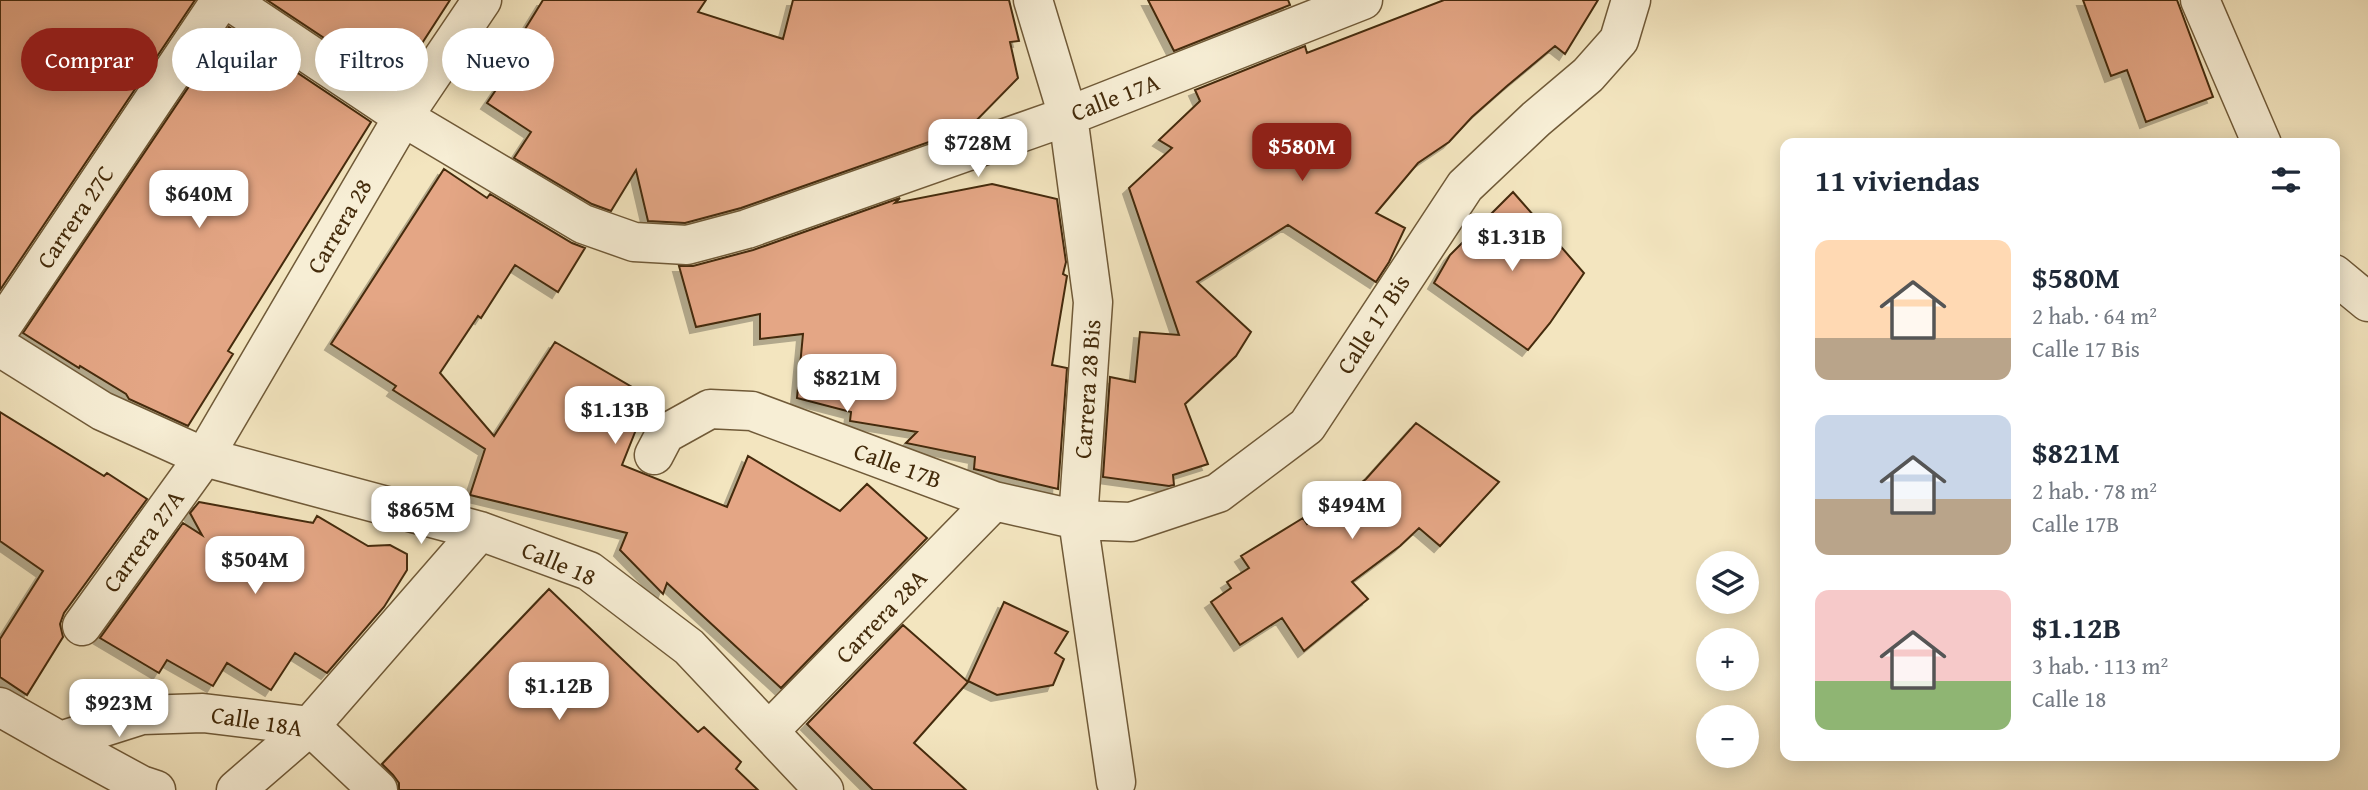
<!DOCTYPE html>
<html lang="es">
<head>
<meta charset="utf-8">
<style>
  :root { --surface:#fff; --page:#f2f2f3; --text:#1f2937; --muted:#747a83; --accent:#8f2418 }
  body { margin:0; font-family:"Gentium Book Plus",serif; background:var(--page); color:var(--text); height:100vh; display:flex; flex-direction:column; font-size:26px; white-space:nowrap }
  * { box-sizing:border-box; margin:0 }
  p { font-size:23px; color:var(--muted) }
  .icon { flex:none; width:38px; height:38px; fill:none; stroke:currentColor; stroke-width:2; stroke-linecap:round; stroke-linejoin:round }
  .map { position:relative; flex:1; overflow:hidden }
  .side { position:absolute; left:1780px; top:138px; width:560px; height:623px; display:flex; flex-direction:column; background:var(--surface); border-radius:14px; box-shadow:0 4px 18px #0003 }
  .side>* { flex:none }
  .hud { position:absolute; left:21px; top:28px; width:665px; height:63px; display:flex; gap:14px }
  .buttons { position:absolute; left:1696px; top:551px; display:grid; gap:14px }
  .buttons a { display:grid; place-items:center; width:63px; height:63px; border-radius:50%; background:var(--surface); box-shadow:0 4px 18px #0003; font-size:35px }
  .price { position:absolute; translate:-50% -60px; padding:0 16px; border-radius:14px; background:#fff; color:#222; font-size:23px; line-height:46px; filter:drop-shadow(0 2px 4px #0008) }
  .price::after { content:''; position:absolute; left:50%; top:42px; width:21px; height:16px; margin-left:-10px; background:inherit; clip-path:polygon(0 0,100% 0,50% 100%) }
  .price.active { background:var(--accent); color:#fff }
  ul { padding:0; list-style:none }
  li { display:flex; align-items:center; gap:21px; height:175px; padding:0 35px }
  li span { display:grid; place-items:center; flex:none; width:196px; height:140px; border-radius:14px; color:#555 }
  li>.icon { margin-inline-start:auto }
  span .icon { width:84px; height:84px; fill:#fffc; stroke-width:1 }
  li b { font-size:30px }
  h2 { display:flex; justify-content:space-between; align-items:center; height:84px; padding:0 35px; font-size:30px }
  .pill { padding:0 24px; border-radius:32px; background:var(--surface); box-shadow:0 4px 18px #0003; font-size:24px; line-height:63px }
  .pill.active { background:var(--accent); color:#fff }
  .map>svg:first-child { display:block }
  .building { fill:#e4a685; stroke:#442b0b; stroke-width:2; filter:url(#shadow) }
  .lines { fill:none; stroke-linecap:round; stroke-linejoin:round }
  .minor-casing { stroke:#705a38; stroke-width:41 }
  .minor { stroke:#f7eed5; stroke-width:38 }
  .labels { text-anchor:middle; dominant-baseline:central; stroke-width:7; stroke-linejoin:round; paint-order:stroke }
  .street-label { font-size:24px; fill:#442b0b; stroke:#f7eed5 }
</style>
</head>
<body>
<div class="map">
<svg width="2368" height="790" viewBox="0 0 2368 790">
  <defs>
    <filter id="shadow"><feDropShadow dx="-6" dy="6" stdDeviation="0" flood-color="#0004"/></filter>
  </defs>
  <rect width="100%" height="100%" fill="#f3e5bf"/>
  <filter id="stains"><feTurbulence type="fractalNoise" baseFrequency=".00286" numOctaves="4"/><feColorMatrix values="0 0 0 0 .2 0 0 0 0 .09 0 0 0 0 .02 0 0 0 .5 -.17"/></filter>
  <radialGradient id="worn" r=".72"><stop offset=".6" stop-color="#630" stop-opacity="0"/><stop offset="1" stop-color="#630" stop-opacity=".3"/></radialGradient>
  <path class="building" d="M 0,0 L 195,0 L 0,290 Z
    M 267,0 L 450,0 L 395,85 Z
    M 543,0 L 706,0 L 698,12 L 783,39 L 793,0 L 1009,0 L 1019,41 L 1010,42 L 1018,78 L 969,128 L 741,208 L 685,223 L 648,221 L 636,170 L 611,211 L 592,204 L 514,158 L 531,132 L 487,103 L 508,72 L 501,68 Z
    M 1148,0 L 1288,0 L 1290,5 L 1174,51 Z
    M 1444,0 L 1598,0 L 1565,54 L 1555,46 L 1507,86 L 1472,117 L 1449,142 L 1418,163 L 1376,213 L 1405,228 L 1389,262 L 1376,282 L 1288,225 L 1197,282 L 1251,332 L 1236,356 L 1185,404 L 1208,464 L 1173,475 L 1174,485 L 1169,486 L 1103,477 L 1110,377 L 1135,382 L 1140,332 L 1179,335 L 1129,188 L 1172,148 L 1159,140 L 1200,101 L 1195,90 L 1305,46 L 1307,53 Z
    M 2083,0 L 2177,0 L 2213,97 L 2146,122 L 2127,70 L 2111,76 Z
    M 229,27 L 371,122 L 228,351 L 233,354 L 188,426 L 129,399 L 126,394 L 80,366 L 79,368 L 23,333 Z
    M 444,169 L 487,198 L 490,194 L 572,243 L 585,248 L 558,292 L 515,265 L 481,318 L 478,316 L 440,373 L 494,436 L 555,342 L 649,397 L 622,465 L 727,507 L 748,456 L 840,511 L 867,484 L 927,538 L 781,688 L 667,583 L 663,594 L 620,550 L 627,533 L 470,495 L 485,449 L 393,390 L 396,386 L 331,344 Z
    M 992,184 L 1057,199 L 1066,262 L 1063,274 L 1067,276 L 1052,365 L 1067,368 L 1058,489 L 974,469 L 975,457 L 906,443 L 917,432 L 850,421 L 851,412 L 797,398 L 803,334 L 760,339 L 760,314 L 696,327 L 679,266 L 693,266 L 753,250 L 900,198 L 895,203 Z
    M 1513,192 L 1584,273 L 1550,323 L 1528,350 L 1434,283 L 1450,255 Z
    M 0,412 L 104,476 L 107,473 L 147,499 L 64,613 L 60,624 L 63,637 L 27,695 L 0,677 L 0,639 L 43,571 L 0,541 Z
    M 1416,423 L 1499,482 L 1440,546 L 1419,528 L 1400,546 L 1352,582 L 1368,599 L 1304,651 L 1282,618 L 1240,645 L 1211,602 L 1231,588 L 1227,582 L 1249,568 L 1241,556 L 1303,518 L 1307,524 L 1366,479 Z
    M 199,502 L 313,523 L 317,516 L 368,546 L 390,545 L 407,554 L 407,570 L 384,607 L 327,673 L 295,653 L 271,690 L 227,663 L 213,686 L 167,660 L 159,673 L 100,638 L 183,523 L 202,535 L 190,513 Z
    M 549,589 L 698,732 L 704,727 L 741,762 L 736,769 L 758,790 L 399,790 L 399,783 L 393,775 L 382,764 Z
    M 1004,602 L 1068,632 L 1055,653 L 1064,659 L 1053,685 L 997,695 L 968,681 Z
    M 903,625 L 968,682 L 914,743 L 966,790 L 873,790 L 807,724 Z"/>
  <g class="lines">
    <g class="minor-casing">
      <path id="minor" d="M 228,0 L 403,117 L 583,224 L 634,242 L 687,245 L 747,229 L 1068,116 L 1363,0
        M 1033,0 L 1068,116 L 1093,302 L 1078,520 L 1116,782
        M 2200,0 L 2262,144
        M 2334,274 L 2368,302
        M 0,329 L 221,0
        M 0,347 L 102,411 L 204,457 L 480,531 L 589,571 L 689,647 L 824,790
        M 654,455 L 665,434 L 710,409 L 752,411 L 994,501 L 1078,520 L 1131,522 L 1218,493 L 1307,426 L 1465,186 L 1536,119 L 1588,75 L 1619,40 L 1631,0
        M 82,626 L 204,457 L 403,117 L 482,0
        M 0,707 L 60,741 L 142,715 L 203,713 L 310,726 L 378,790
        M 769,731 L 994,501
        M 60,741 L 141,785 L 156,790
        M 236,790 L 310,726 L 480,531"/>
    </g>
    <use href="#minor" class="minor"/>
  </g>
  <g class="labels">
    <g class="street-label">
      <text transform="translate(1115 97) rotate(-21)">Calle 17A</text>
      <text transform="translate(75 217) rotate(-56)">Carrera 27C</text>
      <text transform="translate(339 226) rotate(-60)">Carrera 28</text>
      <text transform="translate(1373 324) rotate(-57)">Calle 17 Bis</text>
      <text transform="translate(1087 389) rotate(-86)">Carrera 28 Bis</text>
      <text transform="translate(898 465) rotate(20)">Calle 17B</text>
      <text transform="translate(143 541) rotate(-54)">Carrera 27A</text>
      <text transform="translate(559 563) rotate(23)">Calle 18</text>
      <text transform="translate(881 616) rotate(-46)">Carrera 28A</text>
      <text transform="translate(257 721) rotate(9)">Calle 18A</text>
    </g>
  </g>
  <rect width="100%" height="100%" filter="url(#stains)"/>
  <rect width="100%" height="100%" fill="url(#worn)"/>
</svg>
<div class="buttons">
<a><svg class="icon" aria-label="layers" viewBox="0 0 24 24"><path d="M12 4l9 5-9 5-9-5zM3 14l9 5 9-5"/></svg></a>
<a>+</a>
<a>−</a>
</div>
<b class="price" style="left:978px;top:179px">$728M</b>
<b class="price active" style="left:1302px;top:183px">$580M</b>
<b class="price" style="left:199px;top:230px">$640M</b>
<b class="price" style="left:1512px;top:273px">$1.31B</b>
<b class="price" style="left:847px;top:414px">$821M</b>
<b class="price" style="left:615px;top:446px">$1.13B</b>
<b class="price" style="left:1352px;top:541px">$494M</b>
<b class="price" style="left:421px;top:546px">$865M</b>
<b class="price" style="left:255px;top:596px">$504M</b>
<b class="price" style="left:559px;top:722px">$1.12B</b>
<b class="price" style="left:119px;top:739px">$923M</b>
<div class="hud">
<a class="pill active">Comprar</a>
<a class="pill">Alquilar</a>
<a class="pill">Filtros</a>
<a class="pill">Nuevo</a>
</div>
<section class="side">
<h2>11 viviendas<svg class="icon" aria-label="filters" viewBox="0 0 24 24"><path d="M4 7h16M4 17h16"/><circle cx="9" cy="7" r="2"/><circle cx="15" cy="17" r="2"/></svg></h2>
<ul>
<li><span style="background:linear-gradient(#ffd9b3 70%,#b9a48a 0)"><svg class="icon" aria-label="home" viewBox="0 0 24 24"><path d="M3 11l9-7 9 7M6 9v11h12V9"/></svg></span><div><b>$580M</b><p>2 hab. · 64 m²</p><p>Calle 17 Bis</p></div></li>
<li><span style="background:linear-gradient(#c9d6e8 60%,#b9a48a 0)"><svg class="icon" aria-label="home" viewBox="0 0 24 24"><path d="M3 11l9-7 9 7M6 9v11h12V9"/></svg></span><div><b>$821M</b><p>2 hab. · 78 m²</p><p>Calle 17B</p></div></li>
<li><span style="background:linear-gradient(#f6c9c9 65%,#8fb573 0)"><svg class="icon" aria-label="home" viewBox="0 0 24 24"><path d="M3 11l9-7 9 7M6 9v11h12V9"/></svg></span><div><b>$1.12B</b><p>3 hab. · 113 m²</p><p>Calle 18</p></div></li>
</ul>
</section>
</div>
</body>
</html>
